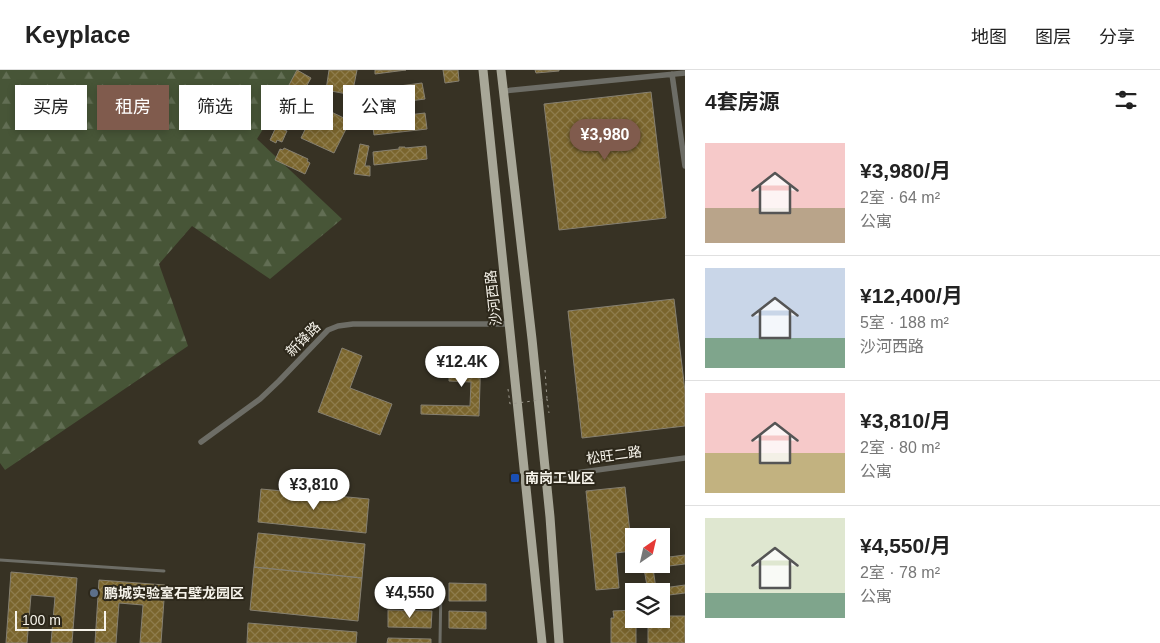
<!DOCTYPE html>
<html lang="zh">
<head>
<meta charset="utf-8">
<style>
  :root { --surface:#fff; --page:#f6f6f6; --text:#222; --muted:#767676; --line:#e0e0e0; --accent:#805b4d }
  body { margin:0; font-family:Arial,"Noto Sans SC",sans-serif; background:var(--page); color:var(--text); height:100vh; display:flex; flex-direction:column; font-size:19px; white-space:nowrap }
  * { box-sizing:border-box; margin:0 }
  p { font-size:16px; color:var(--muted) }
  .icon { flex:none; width:28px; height:28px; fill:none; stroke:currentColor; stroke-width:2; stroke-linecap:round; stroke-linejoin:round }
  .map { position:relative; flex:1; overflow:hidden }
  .details { display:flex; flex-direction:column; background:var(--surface); width:475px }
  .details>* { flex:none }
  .banner { position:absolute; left:15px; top:15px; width:475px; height:45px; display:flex; gap:10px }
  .needle { width:32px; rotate:34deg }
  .controls { position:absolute; left:625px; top:458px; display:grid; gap:10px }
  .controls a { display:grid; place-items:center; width:45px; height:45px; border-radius:0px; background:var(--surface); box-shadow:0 2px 8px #0003; font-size:25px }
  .scale { position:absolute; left:15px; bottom:12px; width:91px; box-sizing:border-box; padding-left:5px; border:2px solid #f6f3ea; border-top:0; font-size:14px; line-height:18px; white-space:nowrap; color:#f6f3ea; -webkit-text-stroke:4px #2d281b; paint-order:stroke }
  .price { position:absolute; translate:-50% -42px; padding:0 11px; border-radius:18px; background:#fff; color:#222; font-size:16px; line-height:32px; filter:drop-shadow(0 1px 2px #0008) }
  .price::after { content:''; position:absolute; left:50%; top:30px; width:15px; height:11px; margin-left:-8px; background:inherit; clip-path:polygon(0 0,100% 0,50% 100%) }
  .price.on { background:var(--accent); color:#fff }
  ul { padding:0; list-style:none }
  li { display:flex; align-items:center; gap:15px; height:125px; padding:0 20px }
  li+li { border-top:1px solid var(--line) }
  li span { display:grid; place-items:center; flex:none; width:140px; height:100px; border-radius:0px; color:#555 }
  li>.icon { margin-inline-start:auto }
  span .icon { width:60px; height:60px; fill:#fffc; stroke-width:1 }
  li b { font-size:21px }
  h2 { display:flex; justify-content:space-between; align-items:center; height:60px; padding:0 20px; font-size:21px }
  .tag { padding:0 18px; border-radius:0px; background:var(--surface); box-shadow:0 2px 8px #0003; font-size:18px; line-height:45px }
  .tag.on { background:var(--accent); color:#fff }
  header { display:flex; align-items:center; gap:30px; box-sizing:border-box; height:70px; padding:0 25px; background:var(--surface); border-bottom:1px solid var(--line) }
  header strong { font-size:24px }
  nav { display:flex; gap:28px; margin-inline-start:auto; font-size:18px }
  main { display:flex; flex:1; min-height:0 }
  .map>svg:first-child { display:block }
  .forest { fill:url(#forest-firs) }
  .building { fill:url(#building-cross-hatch); stroke:#868071 }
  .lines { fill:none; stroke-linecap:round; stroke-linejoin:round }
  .path { stroke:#9c988d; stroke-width:1; stroke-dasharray:2.5 4; stroke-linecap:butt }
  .lane { stroke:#6d6d66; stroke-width:3 }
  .street { stroke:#6d6d66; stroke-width:5.5 }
  .primary { stroke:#a8a798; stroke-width:9 }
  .path-bridge { stroke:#9c988d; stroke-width:1; stroke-dasharray:2.5 4; stroke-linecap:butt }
  .transit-dot { fill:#1a4fb4; stroke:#2d281b; stroke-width:2 }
  .service-dot { fill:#5c6f8a; stroke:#2d281b; stroke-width:2 }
  .labels { text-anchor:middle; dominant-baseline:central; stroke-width:4; stroke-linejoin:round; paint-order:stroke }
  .street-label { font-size:14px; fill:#f6f3ea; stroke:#2d281b }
  .poi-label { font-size:14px; font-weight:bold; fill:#f6f3ea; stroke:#2d281b; text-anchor:start }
</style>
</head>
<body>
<header>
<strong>Keyplace</strong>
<nav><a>地图</a><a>图层</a><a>分享</a></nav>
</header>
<main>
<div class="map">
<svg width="685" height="573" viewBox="0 0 685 573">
  <defs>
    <pattern id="forest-firs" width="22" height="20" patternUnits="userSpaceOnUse" patternTransform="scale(1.25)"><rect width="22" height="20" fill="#475537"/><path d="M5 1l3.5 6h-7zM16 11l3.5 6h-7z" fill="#626e54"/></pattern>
    <pattern id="building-cross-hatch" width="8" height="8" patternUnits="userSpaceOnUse" patternTransform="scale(1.25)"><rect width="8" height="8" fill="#7a652d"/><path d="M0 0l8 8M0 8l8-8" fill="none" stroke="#8e7c4c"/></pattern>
  </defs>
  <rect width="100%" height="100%" fill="#373224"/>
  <path class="forest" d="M 0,0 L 299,0 L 257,69 L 342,149 L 270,209 L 192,156 L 159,194 L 188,276 L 5,400 L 0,393 Z"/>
  <path class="building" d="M 297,0 L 311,8 L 295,37 L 281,30 Z
    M 329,0 L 357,0 L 352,25 L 326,20 Z
    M 375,0 L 406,0 L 375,4 Z
    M 443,0 L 458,0 L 459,11 L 445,13 Z
    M 535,0 L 559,0 L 559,1 L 536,3 Z
    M 422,13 L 425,29 L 371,36 L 369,20 Z
    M 651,22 L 666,148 L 559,160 L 544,34 Z
    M 317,35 L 350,51 L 334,83 L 301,68 Z
    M 284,40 L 294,45 L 288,58 L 278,53 Z
    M 425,43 L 427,59 L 374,65 L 372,49 Z
    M 276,57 L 287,61 L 282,72 L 277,70 L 276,73 L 270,70 Z
    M 360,74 L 369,76 L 365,96 L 370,96 L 370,106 L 354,104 Z
    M 426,76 L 427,89 L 374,95 L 373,82 L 399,79 L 399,77 L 405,77 L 405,78 Z
    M 284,78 L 308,89 L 307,91 L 310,93 L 305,104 L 275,90 L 280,79 L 283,80 Z
    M 674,229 L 685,321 L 685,356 L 582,368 L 568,241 Z
    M 342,278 L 362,286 L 350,318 L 392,334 L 380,365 L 318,342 Z
    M 455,281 L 481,282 L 479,346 L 421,344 L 421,335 L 470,336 L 471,312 L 449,311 L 449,302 L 471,302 L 472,291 L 455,291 Z
    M 625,417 L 632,481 L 616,483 L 619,518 L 596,520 L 586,421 Z
    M 261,419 L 369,429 L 366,463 L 258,452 Z
    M 258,463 L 365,474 L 362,508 L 254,497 Z
    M 685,485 L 685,494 L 653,498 L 656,519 L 685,515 L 685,523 L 661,526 L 661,521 L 648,521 L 644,499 L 646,494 L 661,494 L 661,488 Z
    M 254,497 L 362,508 L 358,551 L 250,540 Z
    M 11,502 L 77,508 L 72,573 L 51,573 L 55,527 L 31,525 L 27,573 L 6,573 Z
    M 99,510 L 165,515 L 161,573 L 140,573 L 143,535 L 119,533 L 116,573 L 95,573 Z
    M 388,513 L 432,513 L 432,530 L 388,530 Z
    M 449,513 L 486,514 L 486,531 L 449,531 Z
    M 388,540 L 432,541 L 431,558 L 388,557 Z
    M 634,540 L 634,549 L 636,549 L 636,573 L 611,573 L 611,548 L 614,548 L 613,541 Z
    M 449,541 L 486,542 L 486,559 L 449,558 Z
    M 661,546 L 685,546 L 685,573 L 648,573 L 648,549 L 661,549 Z
    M 248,553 L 357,562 L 356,573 L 247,573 Z
    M 388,568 L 431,569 L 431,573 L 387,573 Z"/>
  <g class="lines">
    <path class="path" d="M 545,300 L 547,329"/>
    <path class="lane" d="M 0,490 L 164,501
      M 440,573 L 441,513"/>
    <path class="street" d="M 672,4 L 685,96
      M 504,21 L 685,3
      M 201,372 L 260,329 L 279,311 L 328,260 L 338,256 L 353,254 L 509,254
      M 546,407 L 685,388"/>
    <path class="primary" d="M 483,0 L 542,573
      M 501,0 L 532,269 L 550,447 L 559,573"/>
    <path class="path-bridge" d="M 508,319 L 510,334 L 547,329 L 549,343"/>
  </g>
  <rect class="transit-dot" x="510" y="403" width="10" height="10" rx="2.5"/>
  <circle class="service-dot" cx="94" cy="523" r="5"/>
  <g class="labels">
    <g class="street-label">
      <text transform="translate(493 228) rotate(-96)">沙河西路</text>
      <text transform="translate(303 269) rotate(-45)">新锋路</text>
      <text transform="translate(614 385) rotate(-8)">松旺二路</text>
    </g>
    <g class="poi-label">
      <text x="525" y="408">南岗工业区</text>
      <text x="104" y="523">鹏城实验室石壁龙园区</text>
    </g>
  </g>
</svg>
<div class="controls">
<a><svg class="needle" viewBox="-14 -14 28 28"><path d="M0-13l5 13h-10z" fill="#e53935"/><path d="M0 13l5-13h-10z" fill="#767676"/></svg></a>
<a><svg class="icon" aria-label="layers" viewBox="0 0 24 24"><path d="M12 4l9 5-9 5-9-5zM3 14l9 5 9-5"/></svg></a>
</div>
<div class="scale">100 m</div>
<b class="price on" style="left:605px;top:91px">¥3,980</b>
<b class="price" style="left:462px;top:318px">¥12.4K</b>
<b class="price" style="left:314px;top:441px">¥3,810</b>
<b class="price" style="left:410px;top:549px">¥4,550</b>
<div class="banner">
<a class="tag">买房</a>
<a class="tag on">租房</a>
<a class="tag">筛选</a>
<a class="tag">新上</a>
<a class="tag">公寓</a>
</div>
</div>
<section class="details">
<h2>4套房源<svg class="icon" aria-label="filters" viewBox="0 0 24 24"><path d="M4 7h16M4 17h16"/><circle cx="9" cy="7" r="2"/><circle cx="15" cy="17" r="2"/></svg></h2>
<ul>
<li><span style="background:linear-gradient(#f6c9c9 65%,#b9a48a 0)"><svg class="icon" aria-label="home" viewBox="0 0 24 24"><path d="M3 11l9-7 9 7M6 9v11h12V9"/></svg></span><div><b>¥3,980/月</b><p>2室 · 64 m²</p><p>公寓</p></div></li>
<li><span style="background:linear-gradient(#c9d6e8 70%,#7fa58c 0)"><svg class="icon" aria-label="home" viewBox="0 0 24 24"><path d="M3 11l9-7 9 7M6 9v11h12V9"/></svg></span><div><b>¥12,400/月</b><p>5室 · 188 m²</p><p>沙河西路</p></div></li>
<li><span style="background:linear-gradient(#f6c9c9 60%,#c2b280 0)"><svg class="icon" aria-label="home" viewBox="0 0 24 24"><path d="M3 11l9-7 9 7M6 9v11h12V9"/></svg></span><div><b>¥3,810/月</b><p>2室 · 80 m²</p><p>公寓</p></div></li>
<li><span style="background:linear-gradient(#dfe7d0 75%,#7fa58c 0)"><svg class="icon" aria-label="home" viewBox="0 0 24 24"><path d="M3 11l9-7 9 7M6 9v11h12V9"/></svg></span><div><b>¥4,550/月</b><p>2室 · 78 m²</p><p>公寓</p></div></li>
</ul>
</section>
</main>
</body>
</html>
